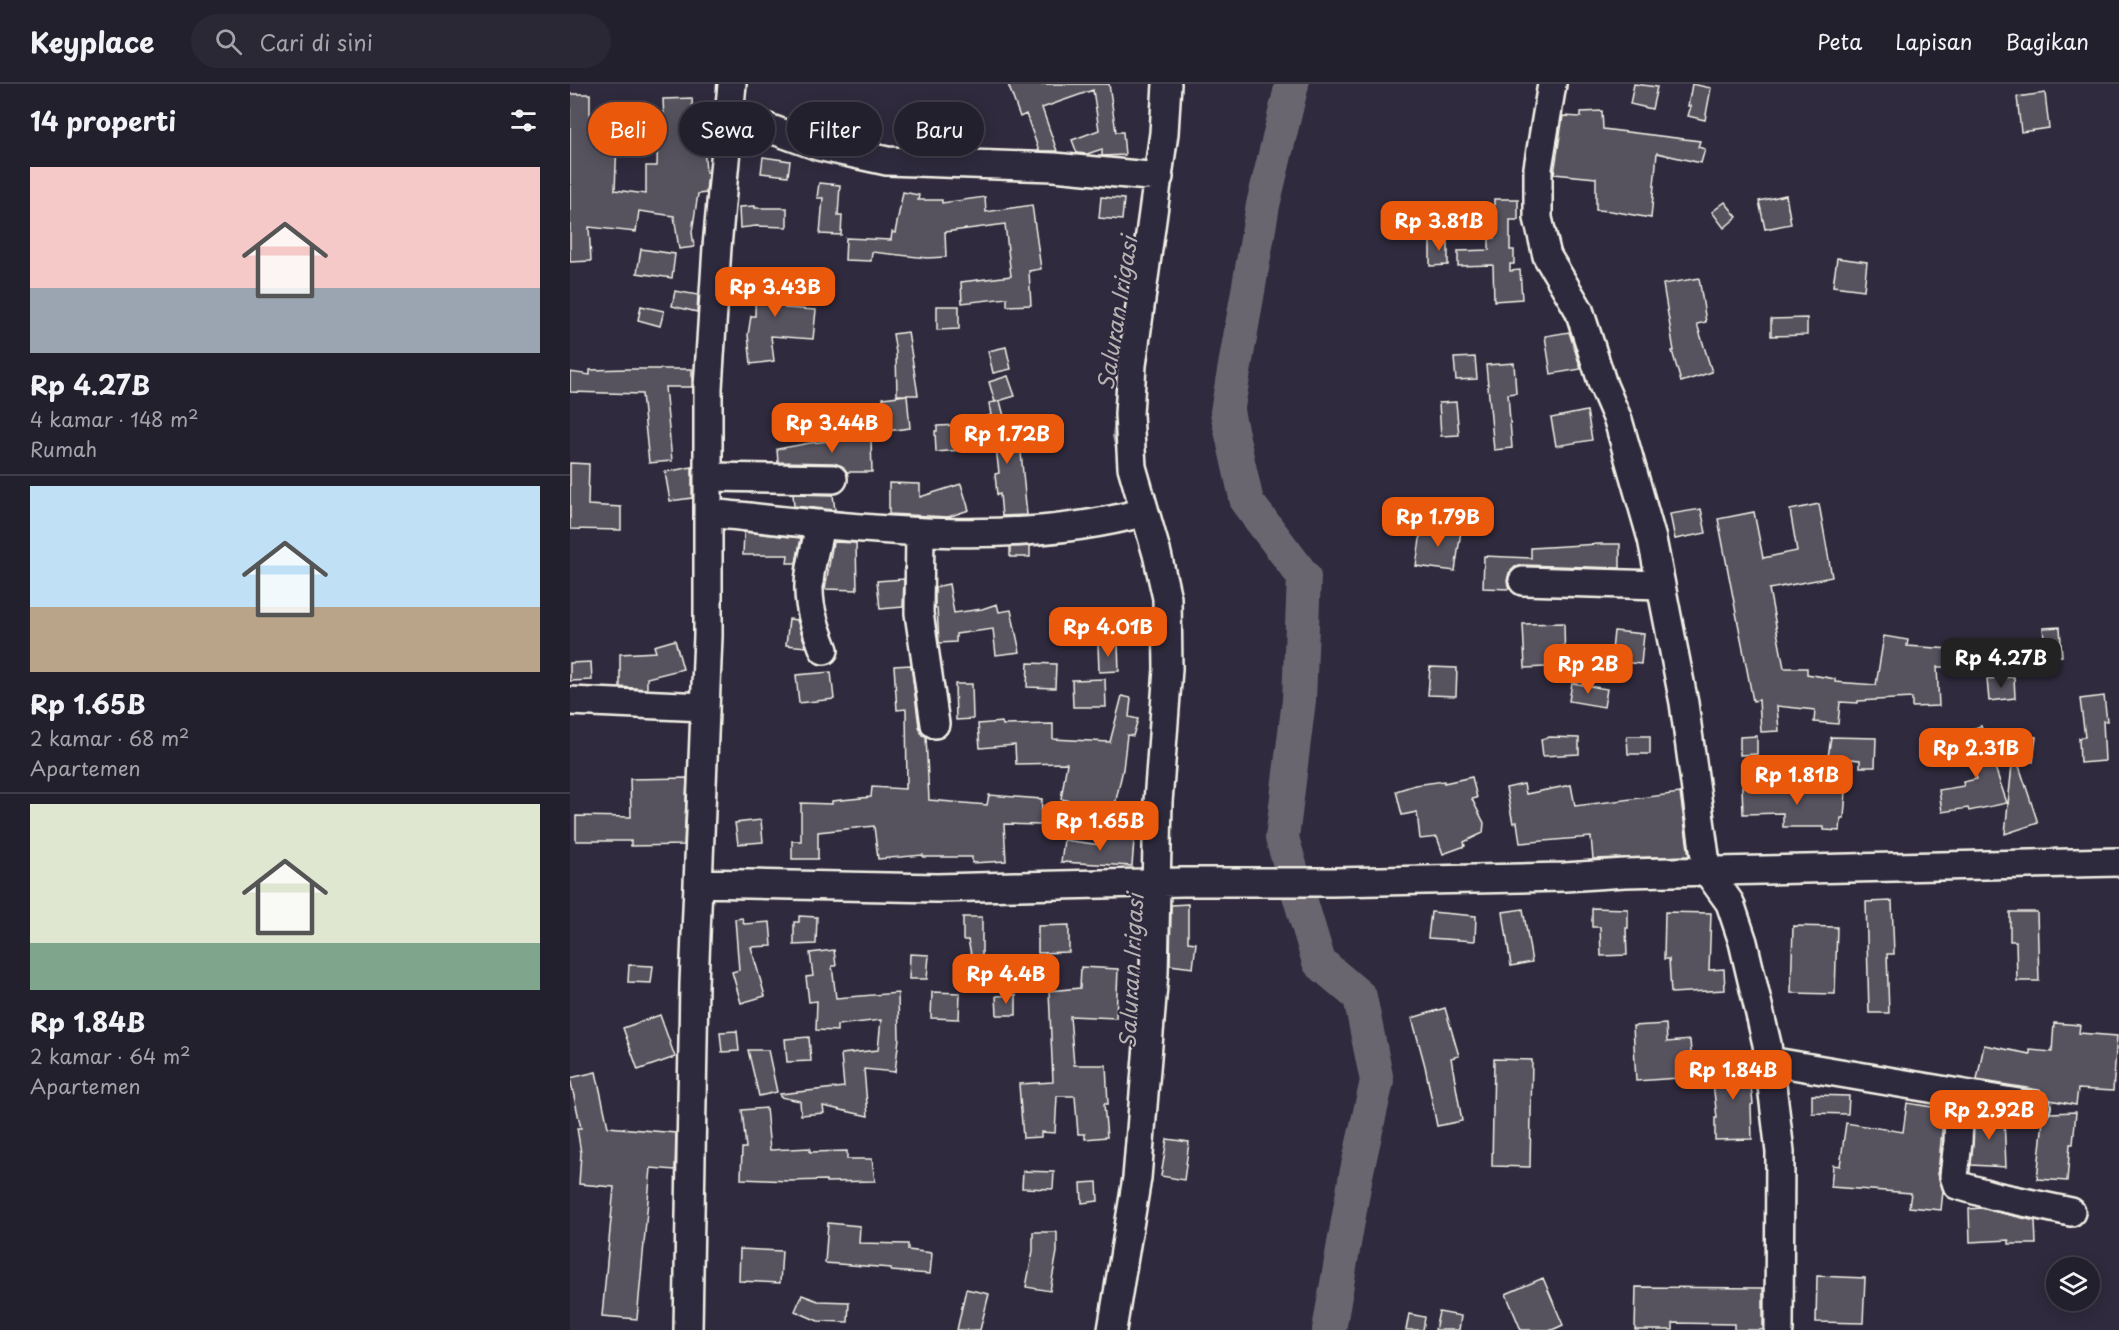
<!DOCTYPE html>
<html lang="id">
<head>
<meta charset="utf-8">
<style>
  :root { --surface:#23202e; --page:#2b2836; --text:#f1f3f6; --muted:#a3a3aa; --line:#403e4a; --accent:#ea580c }
  body { margin:0; font-family:"Playpen Sans",sans-serif; background:var(--page); color:var(--text); height:100vh; display:flex; flex-direction:column; font-size:22px; white-space:nowrap }
  * { box-sizing:border-box; margin:0 }
  p { font-size:20px; color:var(--muted) }
  .icon { flex:none; width:33px; height:33px; fill:none; stroke:currentColor; stroke-width:2; stroke-linecap:round; stroke-linejoin:round }
  .map { position:relative; flex:1; overflow:hidden }
  .side { display:flex; flex-direction:column; background:var(--surface); width:570px }
  .side>* { flex:none }
  .guide { position:absolute; left:18px; top:18px; width:570px; height:54px; display:flex; gap:12px }
  .controls { position:absolute; left:1476px; top:1173px; display:grid; gap:12px }
  .controls a { display:grid; place-items:center; width:54px; height:54px; border-radius:50%; background:var(--surface); box-shadow:0 3px 15px #0003,0 0 0 2px var(--line); font-size:30px }
  .price { position:absolute; translate:-50% -51px; padding:0 14px; border-radius:12px; background:var(--accent); color:#fff; font-size:20px; line-height:39px; filter:drop-shadow(0 2px 3px #0008) }
  .price::after { content:''; position:absolute; left:50%; top:36px; width:18px; height:14px; margin-left:-9px; background:inherit; clip-path:polygon(0 0,100% 0,50% 100%) }
  .price.on { background:#222; color:#fff }
  ul { padding:0; list-style:none }
  li { display:grid; align-content:center; gap:12px; height:318px; padding:0 30px }
  li+li { border-top:2px solid var(--line) }
  li span { display:grid; place-items:center; height:186px; border-radius:0px; color:#555 }
  li>.icon { margin-inline-start:auto }
  span .icon { width:108px; height:108px; fill:#fffc; stroke-width:1 }
  li b { font-size:26px }
  h2 { display:flex; justify-content:space-between; align-items:center; height:72px; padding:0 30px; font-size:26px }
  .chip { padding:0 21px; border-radius:27px; background:var(--surface); box-shadow:0 3px 15px #0003,0 0 0 2px var(--line); font-size:21px; line-height:54px }
  .chip.on { background:var(--accent); color:#fff }
  header { display:flex; align-items:center; gap:36px; box-sizing:border-box; height:84px; padding:0 30px; background:var(--surface); border-bottom:2px solid var(--line) }
  header strong { font-size:28px }
  nav { display:flex; gap:33px; margin-inline-start:auto; font-size:21px }
  .search { width:420px; height:54px; background:var(--page); display:flex; align-items:center; gap:15px; box-sizing:border-box; padding:0 21px; border-radius:33px; color:var(--muted); font-size:22px }
  main { display:flex; flex:1; min-height:0 }
  .map>svg:first-child { display:block }
  .lines { fill:none; stroke-linecap:round; stroke-linejoin:round }
  .stream { stroke:#a19ea0; stroke-width:6 }
  .river { stroke:#6a6670; stroke-width:34 }
  .building { fill:#56525f; stroke:#f4f1e8; stroke-width:1.5 }
  .minor-casing { stroke:#f4f1e8; stroke-width:32 }
  .minor { stroke:#2f2a3d; stroke-width:27 }
  .labels { text-anchor:middle; dominant-baseline:central; stroke-width:4.5; stroke-linejoin:round; paint-order:stroke }
  .water-label { font-size:22px; font-style:italic; fill:#b6b2b2; stroke:#2f2a3d }
</style>
</head>
<body>
<header>
<strong>Keyplace</strong>
<div class="search"><svg class="icon" aria-label="search" viewBox="0 0 24 24"><circle cx="10" cy="10" r="6"/><path d="M15 15l6 6"/></svg>Cari di sini</div>
<nav><a>Peta</a><a>Lapisan</a><a>Bagikan</a></nav>
</header>
<main>
<section class="side">
<h2>14 properti<svg class="icon" aria-label="filters" viewBox="0 0 24 24"><path d="M4 7h16M4 17h16"/><circle cx="9" cy="7" r="2"/><circle cx="15" cy="17" r="2"/></svg></h2>
<ul>
<li><span style="background:linear-gradient(#f6c9c9 65%,#9aa5b1 0)"><svg class="icon" aria-label="home" viewBox="0 0 24 24"><path d="M3 11l9-7 9 7M6 9v11h12V9"/></svg></span><div><b>Rp 4.27B</b><p>4 kamar · 148 m²</p><p>Rumah</p></div></li>
<li><span style="background:linear-gradient(#bfe0f5 65%,#b9a48a 0)"><svg class="icon" aria-label="home" viewBox="0 0 24 24"><path d="M3 11l9-7 9 7M6 9v11h12V9"/></svg></span><div><b>Rp 1.65B</b><p>2 kamar · 68 m²</p><p>Apartemen</p></div></li>
<li><span style="background:linear-gradient(#dfe7d0 75%,#7fa58c 0)"><svg class="icon" aria-label="home" viewBox="0 0 24 24"><path d="M3 11l9-7 9 7M6 9v11h12V9"/></svg></span><div><b>Rp 1.84B</b><p>2 kamar · 64 m²</p><p>Apartemen</p></div></li>
</ul>
</section>
<div class="map">
<svg width="1549" height="1246" viewBox="0 0 1549 1246">
  <rect width="100%" height="100%" fill="#2f2a3d"/>
  <filter id="ink" filterUnits="userSpaceOnUse"><feTurbulence type="fractalNoise" baseFrequency=".0167" numOctaves="2"/><feDisplacementMap in="SourceGraphic" scale="12" xChannelSelector="R" yChannelSelector="G"/><feConvolveMatrix kernelMatrix="1 2 1 2 8 2 1 2 1" color-interpolation-filters="sRGB"/></filter>
  <g filter="url(#ink)">
    <g class="lines">
      <path class="stream" d="M 547,337 L 545,352 L 549,368"/>
      <path class="river" d="M 722,0 L 693,121 L 657,328 L 677,418 L 734,493 L 729,616 L 712,754 L 749,878 L 790,913 L 807,997 L 786,1091 L 759,1246"/>
    </g>
    <path class="building" d="M 438,0 L 539,0 L 546,48 L 553,48 L 555,71 L 532,72 L 532,65 L 517,70 L 507,69 L 502,56 L 529,46 L 523,6 L 472,24 L 487,67 L 469,67 L 456,30 L 450,33 Z
      M 1064,0 L 1087,3 L 1082,25 L 1060,20 Z
      M 1122,0 L 1141,4 L 1135,36 L 1118,32 L 1121,22 L 1118,22 Z
      M 1475,9 L 1479,44 L 1451,48 L 1447,13 Z
      M 0,10 L 20,10 L 20,33 L 51,34 L 50,58 L 47,58 L 45,106 L 76,110 L 76,82 L 87,82 L 88,35 L 94,36 L 93,15 L 122,14 L 123,36 L 130,36 L 129,62 L 134,61 L 136,88 L 138,88 L 136,109 L 128,110 L 122,148 L 124,163 L 109,165 L 104,132 L 69,127 L 66,148 L 19,143 L 21,177 L 0,178 Z
      M 1032,27 L 1033,45 L 1130,57 L 1128,63 L 1135,65 L 1131,79 L 1087,69 L 1081,134 L 1041,127 L 1026,126 L 1026,94 L 984,90 L 993,32 L 1011,33 L 1011,28 Z
      M 193,73 L 220,77 L 218,92 L 191,89 Z
      M 249,99 L 270,101 L 268,132 L 272,132 L 271,151 L 250,150 L 253,114 L 247,114 Z
      M 333,108 L 349,111 L 348,116 L 372,116 L 372,119 L 415,113 L 416,128 L 462,121 L 471,185 L 459,187 L 461,221 L 437,222 L 437,214 L 392,219 L 391,198 L 441,192 L 435,140 L 375,148 L 376,173 L 357,174 L 302,168 L 301,177 L 275,176 L 276,154 L 321,156 L 322,148 L 325,149 Z
      M 1216,111 L 1221,140 L 1195,145 L 1189,117 Z
      M 531,113 L 554,115 L 552,136 L 529,134 Z
      M 924,115 L 948,115 L 948,136 L 940,136 L 940,166 L 944,166 L 944,180 L 940,180 L 940,187 L 950,186 L 952,215 L 924,217 L 923,181 L 888,182 L 888,167 L 919,166 L 919,154 L 924,154 Z
      M 1155,118 L 1167,133 L 1154,144 L 1142,128 Z
      M 185,122 L 185,124 L 217,124 L 217,143 L 186,142 L 170,144 L 169,123 Z
      M 860,154 L 878,154 L 878,181 L 860,182 Z
      M 71,165 L 105,170 L 102,194 L 67,189 Z
      M 1267,174 L 1297,178 L 1294,206 L 1263,202 Z
      M 186,189 L 216,189 L 215,224 L 246,226 L 243,255 L 201,252 L 204,277 L 181,280 L 178,251 L 181,232 L 185,232 Z
      M 1129,194 L 1136,238 L 1127,240 L 1142,288 L 1111,298 L 1102,267 L 1104,267 L 1093,200 Z
      M 105,207 L 128,211 L 127,228 L 102,222 Z
      M 71,222 L 94,227 L 90,242 L 68,236 Z
      M 367,222 L 389,222 L 389,245 L 367,246 Z
      M 1237,234 L 1237,251 L 1201,252 L 1201,235 Z
      M 338,248 L 348,311 L 327,311 L 326,269 L 323,250 Z
      M 999,248 L 1011,285 L 981,290 L 975,252 Z
      M 436,263 L 441,285 L 423,289 L 418,267 Z
      M 905,273 L 907,295 L 886,296 L 884,274 Z
      M 944,279 L 946,309 L 938,310 L 942,364 L 924,366 L 916,281 Z
      M 58,285 L 122,285 L 122,303 L 95,303 L 102,377 L 79,379 L 72,310 L 0,308 L 0,288 L 20,291 L 20,286 Z
      M 438,292 L 445,312 L 425,318 L 419,298 Z
      M 337,311 L 340,344 L 317,347 L 313,314 Z
      M 430,317 L 441,359 L 450,358 L 457,431 L 432,432 L 430,410 L 427,411 L 425,390 L 429,389 L 425,355 L 422,356 L 415,333 L 421,331 L 419,319 Z
      M 886,318 L 889,351 L 871,352 L 869,319 Z
      M 1017,327 L 1022,356 L 986,362 L 981,334 Z
      M 390,341 L 391,366 L 366,368 L 365,347 L 367,347 L 367,342 Z
      M 278,355 L 301,355 L 302,388 L 277,388 L 272,382 L 263,379 L 208,378 L 207,365 L 240,359 Z
      M 0,379 L 19,380 L 18,421 L 51,423 L 51,446 L 0,445 Z
      M 122,383 L 122,414 L 100,417 L 95,388 Z
      M 319,399 L 350,400 L 350,413 L 391,400 L 399,426 L 378,433 L 319,430 Z
      M 223,410 L 263,411 L 265,426 L 224,422 Z
      M 1249,420 L 1262,493 L 1199,505 L 1214,584 L 1237,584 L 1237,590 L 1265,595 L 1265,598 L 1306,601 L 1314,552 L 1338,556 L 1337,562 L 1381,565 L 1379,583 L 1367,583 L 1369,622 L 1342,623 L 1342,614 L 1288,617 L 1288,619 L 1270,618 L 1268,640 L 1244,638 L 1245,626 L 1207,622 L 1209,647 L 1191,648 L 1189,616 L 1183,617 L 1148,435 L 1184,428 L 1193,474 L 1227,467 L 1220,426 Z
      M 1131,425 L 1136,449 L 1105,455 L 1100,430 Z
      M 852,442 L 891,447 L 885,487 L 846,482 Z
      M 174,448 L 231,454 L 226,479 L 217,479 L 218,471 L 173,471 Z
      M 263,458 L 286,459 L 287,506 L 255,505 Z
      M 1029,460 L 1050,460 L 1050,484 L 953,481 L 945,483 L 939,489 L 937,497 L 939,505 L 913,504 L 914,472 L 961,474 L 961,464 Z
      M 460,462 L 460,473 L 440,473 L 440,463 Z
      M 334,495 L 333,523 L 310,525 L 307,497 Z
      M 379,500 L 384,529 L 412,525 L 427,520 L 429,528 L 441,526 L 450,568 L 426,571 L 423,545 L 386,550 L 386,558 L 369,559 L 367,524 L 365,524 L 365,503 Z
      M 219,535 L 227,536 L 236,563 L 216,561 Z
      M 994,539 L 995,582 L 955,584 L 953,540 Z
      M 1490,543 L 1492,572 L 1476,573 L 1473,544 Z
      M 1044,547 L 1074,550 L 1071,580 L 1041,577 Z
      M 105,556 L 113,585 L 77,594 L 77,605 L 50,603 L 50,570 L 86,568 L 84,562 Z
      M 548,559 L 549,587 L 529,588 L 528,560 Z
      M 21,578 L 22,596 L 0,597 L 0,579 Z
      M 458,579 L 486,580 L 485,604 L 457,603 Z
      M 341,581 L 349,642 L 352,651 L 356,652 L 359,716 L 417,721 L 419,711 L 472,715 L 471,741 L 434,740 L 436,777 L 402,779 L 402,773 L 353,773 L 353,771 L 308,775 L 304,742 L 248,748 L 248,775 L 222,775 L 222,757 L 231,757 L 231,719 L 262,720 L 262,717 L 301,713 L 302,703 L 335,705 L 335,699 L 337,699 L 336,625 L 327,626 L 324,582 Z
      M 860,583 L 887,584 L 886,612 L 858,611 Z
      M 261,588 L 264,615 L 229,619 L 226,591 Z
      M 1444,593 L 1445,614 L 1419,617 L 1417,595 Z
      M 535,595 L 536,623 L 503,623 L 502,596 Z
      M 1002,599 L 1037,605 L 1034,623 L 999,617 Z
      M 385,600 L 402,600 L 403,635 L 386,636 Z
      M 552,612 L 561,614 L 559,633 L 568,635 L 563,652 L 557,651 L 553,685 L 544,725 L 491,715 L 497,679 L 446,680 L 445,661 L 410,664 L 408,640 L 432,638 L 433,641 L 483,640 L 483,655 L 540,658 Z
      M 1534,612 L 1537,637 L 1533,637 L 1535,677 L 1510,679 L 1509,654 L 1515,653 L 1510,615 Z
      M 1411,642 L 1437,719 L 1399,727 L 1398,724 L 1372,728 L 1369,706 L 1394,702 L 1393,698 L 1407,695 L 1393,654 L 1393,648 Z
      M 1445,651 L 1466,653 L 1463,678 L 1447,676 L 1468,739 L 1435,750 Z
      M 1057,652 L 1080,652 L 1080,670 L 1058,670 Z
      M 1187,652 L 1187,670 L 1170,671 L 1170,653 Z
      M 980,653 L 1009,654 L 1009,670 L 973,672 L 971,655 Z
      M 1261,653 L 1306,654 L 1305,683 L 1290,683 L 1290,676 L 1258,673 Z
      M 902,693 L 907,714 L 902,715 L 914,739 L 913,749 L 894,758 L 895,762 L 873,770 L 867,753 L 850,755 L 847,728 L 832,731 L 826,707 L 845,701 L 874,697 L 874,699 Z
      M 117,694 L 114,761 L 61,762 L 61,757 L 6,757 L 6,732 L 61,733 L 60,695 Z
      M 954,700 L 956,710 L 1001,701 L 1005,722 L 1110,709 L 1119,772 L 1023,775 L 1021,753 L 950,759 L 947,738 L 943,739 L 936,704 Z
      M 1202,701 L 1202,706 L 1276,707 L 1274,734 L 1271,734 L 1270,747 L 1254,746 L 1254,743 L 1213,743 L 1213,729 L 1173,730 L 1172,702 Z
      M 191,736 L 193,758 L 168,760 L 165,739 Z
      M 531,754 L 564,756 L 562,782 L 491,778 L 494,756 L 531,761 Z
      M 1322,817 L 1324,870 L 1317,870 L 1319,929 L 1299,929 L 1296,818 Z
      M 618,820 L 618,858 L 626,859 L 623,884 L 600,881 L 601,821 Z
      M 1022,824 L 1058,825 L 1058,844 L 1056,844 L 1057,871 L 1031,872 L 1030,843 L 1022,843 Z
      M 953,825 L 962,878 L 941,882 L 933,828 Z
      M 861,828 L 906,832 L 905,857 L 858,854 Z
      M 1095,828 L 1141,829 L 1139,886 L 1154,885 L 1155,906 L 1101,909 L 1099,875 L 1094,875 Z
      M 1440,828 L 1467,828 L 1469,897 L 1447,897 L 1446,857 L 1440,857 Z
      M 229,832 L 247,833 L 246,860 L 224,861 L 224,838 L 229,838 Z
      M 393,833 L 412,833 L 412,888 L 405,889 L 398,856 L 393,856 Z
      M 172,834 L 174,840 L 200,838 L 202,862 L 181,863 L 195,912 L 171,919 L 162,888 L 169,886 L 165,835 Z
      M 499,841 L 499,868 L 468,869 L 468,842 Z
      M 1223,842 L 1267,843 L 1265,910 L 1221,909 Z
      M 264,866 L 266,882 L 262,882 L 266,914 L 328,909 L 329,954 L 325,988 L 294,985 L 298,1032 L 253,1022 L 254,1029 L 231,1031 L 230,1017 L 210,1013 L 210,1010 L 274,1003 L 271,970 L 308,966 L 311,936 L 267,941 L 267,947 L 246,946 L 247,917 L 239,918 L 236,893 L 243,892 L 240,869 Z
      M 340,870 L 359,871 L 357,895 L 339,895 Z
      M 59,881 L 83,882 L 81,899 L 58,898 Z
      M 511,883 L 548,885 L 546,934 L 500,932 L 504,981 L 536,981 L 538,1020 L 534,1020 L 537,1053 L 515,1055 L 515,1050 L 508,1050 L 505,1012 L 487,1012 L 485,1049 L 471,1048 L 471,1053 L 453,1054 L 449,1000 L 483,998 L 479,907 L 510,904 Z
      M 362,908 L 390,909 L 389,935 L 361,934 Z
      M 446,911 L 446,931 L 427,931 L 426,912 Z
      M 875,924 L 889,972 L 881,974 L 892,1037 L 867,1042 L 855,982 L 842,934 Z
      M 90,931 L 105,973 L 68,986 L 53,944 Z
      M 1484,939 L 1510,941 L 1509,949 L 1547,952 L 1543,1007 L 1508,1005 L 1506,1021 L 1480,1016 L 1476,1010 L 1469,1006 L 1407,996 L 1414,961 L 1460,970 L 1460,966 L 1482,968 Z
      M 1096,940 L 1097,958 L 1120,956 L 1123,993 L 1066,997 L 1063,942 Z
      M 167,947 L 169,967 L 152,968 L 150,948 Z
      M 239,953 L 241,977 L 217,978 L 215,955 Z
      M 178,966 L 198,966 L 207,1008 L 189,1012 Z
      M 924,975 L 962,976 L 960,1083 L 922,1082 Z
      M 1178,976 L 1183,1020 L 1181,1021 L 1182,1055 L 1145,1056 L 1145,1034 L 1147,1034 L 1141,981 Z
      M 26,988 L 38,1043 L 106,1049 L 105,1086 L 81,1084 L 67,1235 L 32,1232 L 44,1103 L 9,1100 L 11,1069 L 7,1044 L 11,1044 L 0,994 Z
      M 1242,1011 L 1279,1012 L 1278,1030 L 1242,1029 Z
      M 1337,1019 L 1374,1025 L 1368,1090 L 1373,1107 L 1371,1126 L 1339,1123 L 1341,1109 L 1261,1103 L 1263,1081 L 1270,1082 L 1276,1039 L 1333,1048 Z
      M 196,1024 L 200,1066 L 240,1064 L 240,1068 L 277,1067 L 277,1075 L 302,1075 L 305,1097 L 256,1098 L 256,1096 L 219,1097 L 171,1095 L 172,1064 L 176,1064 L 172,1026 Z
      M 1506,1028 L 1503,1060 L 1500,1060 L 1497,1097 L 1467,1095 L 1473,1036 L 1480,1029 Z
      M 1415,1029 L 1434,1033 L 1436,1083 L 1401,1081 L 1405,1030 Z
      M 597,1055 L 619,1058 L 614,1096 L 591,1092 Z
      M 453,1087 L 484,1088 L 483,1105 L 452,1104 Z
      M 527,1098 L 528,1117 L 512,1119 L 511,1099 Z
      M 1411,1124 L 1465,1137 L 1466,1160 L 1439,1160 L 1439,1156 L 1400,1158 L 1399,1125 Z
      M 258,1139 L 290,1142 L 289,1159 L 338,1160 L 338,1166 L 362,1169 L 360,1190 L 321,1187 L 321,1184 L 255,1179 Z
      M 463,1148 L 487,1148 L 487,1168 L 480,1207 L 456,1203 L 463,1167 Z
      M 170,1165 L 212,1167 L 210,1199 L 169,1197 Z
      M 1247,1192 L 1295,1194 L 1293,1239 L 1246,1238 Z
      M 973,1194 L 993,1241 L 982,1246 L 951,1246 L 936,1210 Z
      M 1066,1203 L 1193,1204 L 1193,1246 L 1164,1246 L 1164,1240 L 1103,1239 L 1103,1246 L 1065,1246 Z
      M 396,1205 L 419,1210 L 410,1246 L 387,1246 Z
      M 232,1211 L 248,1217 L 279,1218 L 278,1238 L 248,1237 L 225,1227 Z
      M 869,1228 L 891,1232 L 889,1246 L 865,1246 Z
      M 839,1230 L 855,1233 L 853,1246 L 836,1246 Z"/>
    <g class="lines">
      <g class="minor-casing">
        <path id="minor" d="M 982,0 L 968,84 L 968,134 L 977,172 L 1009,226 L 1033,301 L 1048,336 L 1082,455 L 1114,619 L 1137,787 L 1160,819 L 1173,858 L 1197,960 L 1210,1068 L 1209,1246
          M 159,30 L 248,62 L 317,77 L 484,83 L 589,93
          M 139,393 L 263,395
          M 139,429 C 280,443 437,466 575,428
          M 250,440 C 247,461 238,485 239,506 C 239,527 247,548 254,566
          M 350,448 L 349,529 L 365,640
          M 953,497 L 1091,501
          M 0,617 L 135,623
          M 129,799 L 367,804 L 613,798 L 763,798 L 995,793 L 1055,789 L 1549,778
          M 1199,977 L 1466,1022
          M 1390,1010 L 1388,1058 L 1384,1092 L 1387,1101 L 1425,1112 L 1501,1128
          M 118,1246 L 124,900 L 138,552 L 138,304 L 147,163 L 162,0
          M 542,1246 L 567,1094 L 584,889 L 588,718 L 598,585 L 597,514 L 587,470 L 562,383 L 559,330 L 562,281 L 594,49 L 597,0"/>
      </g>
      <use href="#minor" class="minor"/>
    </g>
  </g>
  <g class="labels">
    <g class="water-label">
      <text transform="translate(546 229) rotate(-81)">Saluran Irigasi</text>
      <text transform="translate(560 887) rotate(-87)">Saluran Irigasi</text>
    </g>
  </g>
</svg>
<div class="controls">
<a><svg class="icon" aria-label="layers" viewBox="0 0 24 24"><path d="M12 4l9 5-9 5-9-5zM3 14l9 5 9-5"/></svg></a>
</div>
<b class="price" style="left:869px;top:168px">Rp 3.81B</b>
<b class="price" style="left:205px;top:234px">Rp 3.43B</b>
<b class="price" style="left:262px;top:370px">Rp 3.44B</b>
<b class="price" style="left:437px;top:381px">Rp 1.72B</b>
<b class="price" style="left:868px;top:464px">Rp 1.79B</b>
<b class="price" style="left:538px;top:574px">Rp 4.01B</b>
<b class="price on" style="left:1431px;top:605px">Rp 4.27B</b>
<b class="price" style="left:1018px;top:611px">Rp 2B</b>
<b class="price" style="left:1406px;top:695px">Rp 2.31B</b>
<b class="price" style="left:1227px;top:722px">Rp 1.81B</b>
<b class="price" style="left:530px;top:768px">Rp 1.65B</b>
<b class="price" style="left:436px;top:921px">Rp 4.4B</b>
<b class="price" style="left:1163px;top:1017px">Rp 1.84B</b>
<b class="price" style="left:1419px;top:1057px">Rp 2.92B</b>
<div class="guide">
<a class="chip on">Beli</a>
<a class="chip">Sewa</a>
<a class="chip">Filter</a>
<a class="chip">Baru</a>
</div>
</div>
</main>
</body>
</html>
